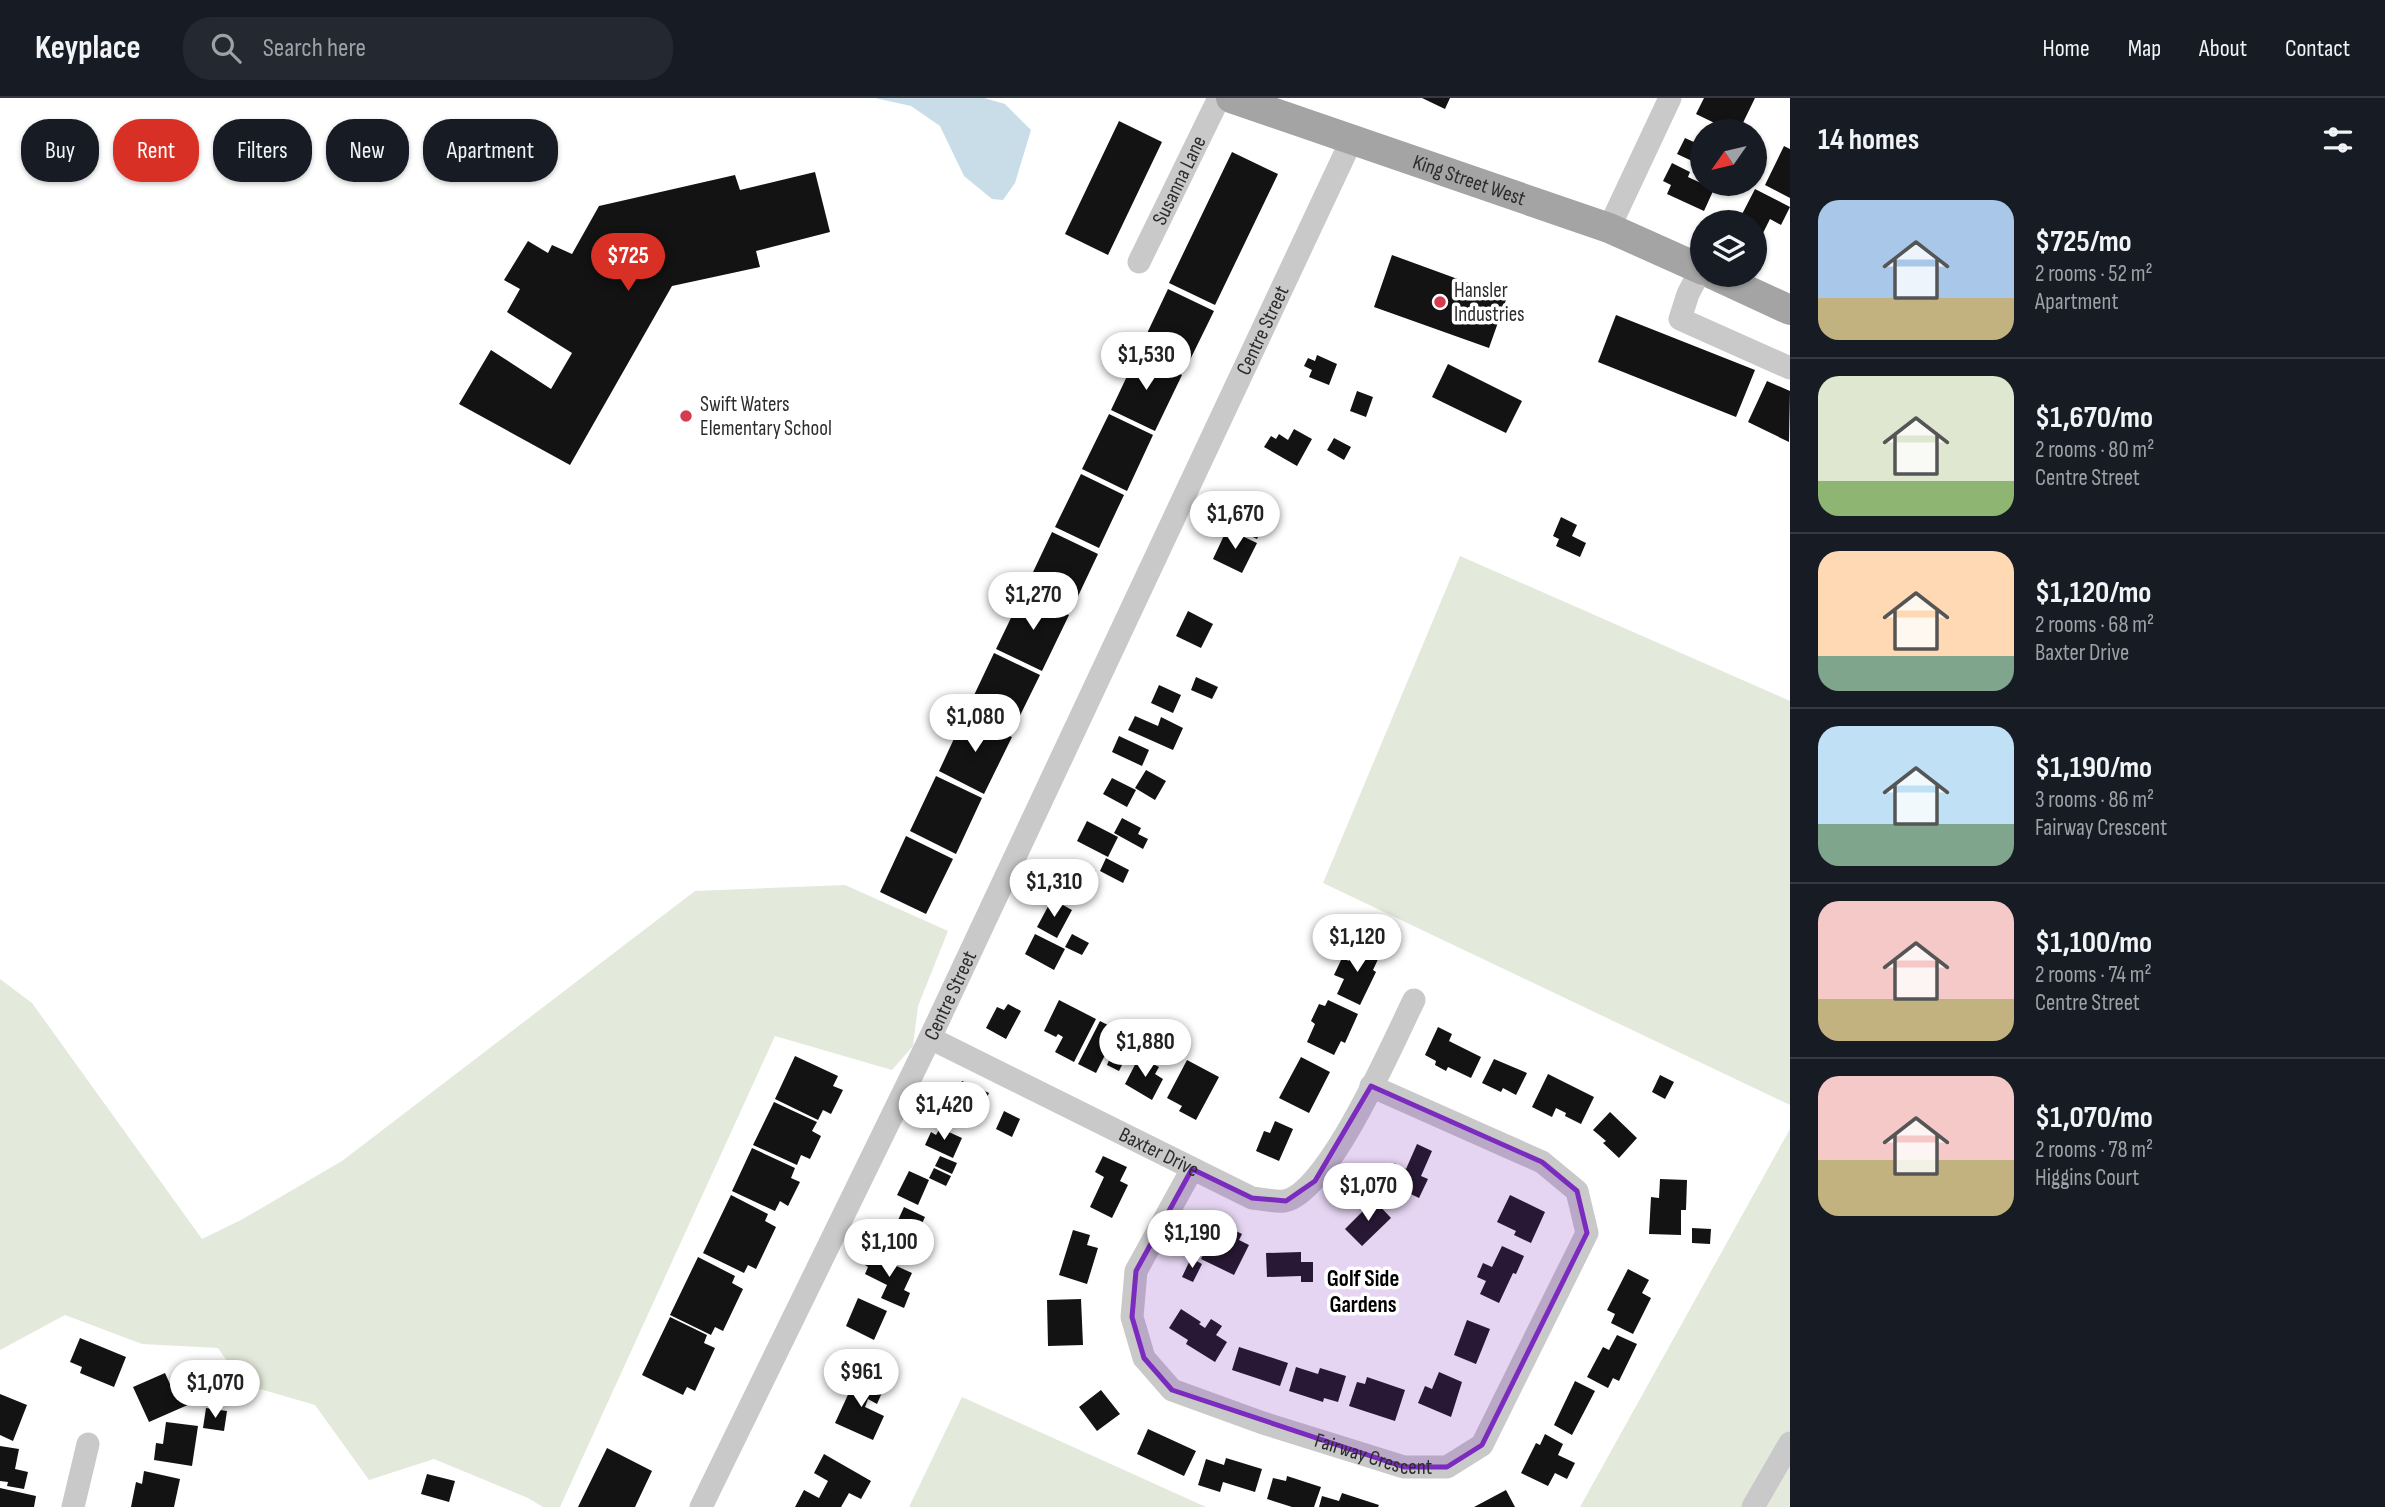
<!DOCTYPE html>
<html lang="en">
<head>
<meta charset="utf-8">
<style>
  :root { --surface:#171b24; --page:#242831; --text:#f1f3f6; --muted:#9ea1a6; --line:#363941; --accent:#d93025 }
  body { margin:0; font-family:"Sofia Sans Condensed",sans-serif; background:var(--page); color:var(--text); height:100vh; display:flex; flex-direction:column; font-size:26px; white-space:nowrap }
  * { box-sizing:border-box; margin:0 }
  p { font-size:23px; color:var(--muted) }
  .icon { flex:none; width:38px; height:38px; fill:none; stroke:currentColor; stroke-width:2; stroke-linecap:round; stroke-linejoin:round }
  .map { position:relative; flex:1; overflow:hidden }
  .sheet { display:flex; flex-direction:column; background:var(--surface); width:595px }
  .sheet>* { flex:none }
  .hud { position:absolute; left:21px; top:21px; width:665px; height:63px; display:flex; gap:14px }
  .needle { width:46px; rotate:236deg }
  .buttons { position:absolute; left:1690px; top:21px; display:grid; gap:14px }
  .buttons a { display:grid; place-items:center; width:77px; height:77px; border-radius:50%; background:var(--surface); box-shadow:0 2px 5px #0004; font-size:35px }
  .price { position:absolute; translate:-50% -60px; padding:0 16px; border-radius:24px; background:#fff; color:#222; font-size:23px; line-height:46px; filter:drop-shadow(0 2px 4px #0008) }
  .price::after { content:''; position:absolute; left:50%; top:42px; width:21px; height:16px; margin-left:-10px; background:inherit; clip-path:polygon(0 0,100% 0,50% 100%) }
  .price.selected { background:var(--accent); color:#fff }
  ul { padding:0; list-style:none }
  li { display:flex; align-items:center; gap:21px; height:175px; padding:0 28px }
  li+li { border-top:2px solid var(--line) }
  li span { display:grid; place-items:center; flex:none; width:196px; height:140px; border-radius:21px; color:#555 }
  li>.icon { margin-inline-start:auto }
  span .icon { width:84px; height:84px; fill:#fffc; stroke-width:1 }
  li b { font-size:30px }
  h2 { display:flex; justify-content:space-between; align-items:center; height:84px; padding:0 28px; font-size:30px }
  .chip { padding:0 24px; border-radius:28px; background:var(--surface); box-shadow:0 2px 5px #0004; font-size:24px; line-height:63px }
  .chip.selected { background:var(--accent); color:#fff }
  header { display:flex; align-items:center; gap:42px; box-sizing:border-box; height:98px; padding:0 35px; background:var(--surface); border-bottom:2px solid var(--line) }
  header strong { font-size:33px }
  nav { display:flex; gap:38px; margin-inline-start:auto; font-size:24px }
  .search { width:490px; height:63px; background:var(--page); display:flex; align-items:center; gap:18px; box-sizing:border-box; padding:0 24px; border-radius:28px; color:var(--muted); font-size:26px }
  main { display:flex; flex:1; min-height:0 }
  .map>svg:first-child { display:block }
  .green { fill:#e3e9db }
  .water { fill:#c8dde7 }
  .building { fill:#131313 }
  .lines { fill:none; stroke-linecap:round; stroke-linejoin:round }
  .minor { stroke:#c9c9c9; stroke-width:23 }
  .major { stroke:#a4a4a4; stroke-width:30 }
  .marked { fill:#7b2cbf; fill-opacity:0.2; stroke:#7b2cbf; stroke-width:5; stroke-linejoin:round }
  .poi-dot { fill:#d53c4f; stroke:#fff; stroke-width:2.5 }
  .labels { text-anchor:middle; dominant-baseline:central; stroke-width:7; stroke-linejoin:round; paint-order:stroke }
  .street-label { font-size:21px; fill:#2c2c2c; stroke:#fff }
  .poi-label { font-size:21px; fill:#2c2c2c; stroke:#fff; text-anchor:start }
  .neighbourhood-label { font-size:23px; font-weight:bold; fill:#000; stroke:#fff }
</style>
</head>
<body>
<header>
<strong>Keyplace</strong>
<div class="search"><svg class="icon" aria-label="search" viewBox="0 0 24 24"><circle cx="10" cy="10" r="6"/><path d="M15 15l6 6"/></svg>Search here</div>
<nav><a>Home</a><a>Map</a><a>About</a><a>Contact</a></nav>
</header>
<main>
<div class="map">
<svg width="1790" height="1409" viewBox="0 0 1790 1409">
  <rect width="100%" height="100%" fill="#fff"/>
  <path class="green" d="M 1460,458 L 1790,603 L 1790,1007 L 1323,785 Z
    M 845,787 L 948,833 L 918,908 L 913,948 L 892,972 L 775,938 L 560,1409 L 543,1409 L 528,1400 L 434,1361 L 369,1382 L 315,1307 L 243,1286 L 218,1250 L 142,1246 L 65,1217 L 0,1252 L 0,881 L 32,905 L 202,1141 L 241,1122 L 342,1063 L 695,793 Z
    M 1790,1031 L 1790,1409 L 1580,1409 Z
    M 962,1299 L 1206,1409 L 909,1409 Z"/>
  <path class="water" d="M 875,0 L 984,0 L 1005,6 L 1031,32 L 1015,85 L 1003,102 L 992,101 L 964,78 L 940,28 L 911,8 Z"/>
  <path class="building" d="M 1422,0 L 1450,0 L 1445,11 Z
    M 1704,0 L 1755,0 L 1739,33 L 1731,33 L 1696,16 Z
    M 1119,23 L 1162,44 L 1108,157 L 1065,136 Z
    M 1703,31 L 1703,68 L 1677,56 L 1685,40 L 1696,45 Z
    M 1784,48 L 1790,51 L 1790,100 L 1765,87 Z
    M 1232,54 L 1278,76 L 1215,207 L 1169,185 Z
    M 1672,65 L 1690,74 L 1688,79 L 1714,91 L 1704,113 L 1667,96 L 1671,87 L 1663,83 Z
    M 815,74 L 830,134 L 756,153 L 760,169 L 672,188 L 570,367 L 459,306 L 491,252 L 551,291 L 572,255 L 507,214 L 520,191 L 504,182 L 528,143 L 548,155 L 552,147 L 572,156 L 599,108 L 735,77 L 740,92 Z
    M 1755,91 L 1790,109 L 1781,127 L 1770,121 L 1758,145 L 1755,143 L 1755,124 L 1738,124 Z
    M 1392,157 L 1507,199 L 1489,250 L 1374,209 Z
    M 1168,191 L 1214,213 L 1186,270 L 1141,248 Z
    M 1616,217 L 1755,272 L 1736,319 L 1598,264 Z
    M 1138,255 L 1182,277 L 1155,333 L 1111,312 Z
    M 1317,257 L 1337,266 L 1329,287 L 1309,279 L 1312,272 L 1304,268 L 1308,260 L 1315,263 Z
    M 1448,266 L 1522,303 L 1506,335 L 1432,299 Z
    M 1767,283 L 1790,293 L 1789,344 L 1748,324 Z
    M 1357,293 L 1373,299 L 1366,319 L 1350,313 Z
    M 1109,316 L 1153,337 L 1127,393 L 1082,371 Z
    M 1294,331 L 1312,341 L 1297,368 L 1264,349 L 1271,338 L 1276,341 L 1279,336 L 1288,342 Z
    M 1334,340 L 1351,349 L 1344,362 L 1327,352 Z
    M 1081,376 L 1124,397 L 1099,450 L 1055,429 Z
    M 1251,406 L 1267,413 L 1262,424 L 1265,425 L 1257,441 L 1232,429 L 1240,413 L 1247,416 Z
    M 1561,419 L 1577,427 L 1572,438 L 1586,445 L 1580,459 L 1556,448 L 1559,441 L 1553,438 Z
    M 1227,431 L 1257,445 L 1242,475 L 1213,461 Z
    M 1052,434 L 1098,456 L 1071,513 L 1025,491 Z
    M 1023,495 L 1069,517 L 1042,573 L 996,551 Z
    M 1188,513 L 1213,526 L 1201,550 L 1176,538 Z
    M 994,555 L 1040,577 L 1012,634 L 967,612 Z
    M 1196,579 L 1218,589 L 1212,601 L 1191,592 Z
    M 1159,587 L 1181,597 L 1173,615 L 1151,605 Z
    M 965,617 L 1012,639 L 984,696 L 939,673 Z
    M 1135,618 L 1158,628 L 1161,619 L 1183,630 L 1173,652 L 1128,632 Z
    M 1119,638 L 1149,652 L 1142,668 L 1112,654 Z
    M 1146,672 L 1166,683 L 1155,702 L 1135,690 Z
    M 936,678 L 982,700 L 956,756 L 910,733 Z
    M 1112,680 L 1136,692 L 1127,709 L 1103,696 Z
    M 1122,720 L 1141,730 L 1138,736 L 1148,741 L 1143,751 L 1114,735 Z
    M 1087,723 L 1118,739 L 1108,759 L 1077,743 Z
    M 906,738 L 953,761 L 926,816 L 880,794 Z
    M 1106,760 L 1129,772 L 1123,785 L 1100,773 Z
    M 1072,761 L 1096,773 L 1091,782 L 1096,785 L 1089,798 L 1080,793 L 1073,806 L 1054,796 Z
    M 1052,801 L 1072,812 L 1057,840 L 1037,829 Z
    M 1035,836 L 1065,851 L 1054,872 L 1025,856 Z
    M 1072,836 L 1089,845 L 1082,857 L 1065,849 Z
    M 1357,845 L 1380,857 L 1373,872 L 1376,874 L 1360,907 L 1337,896 L 1344,881 L 1334,877 L 1342,860 L 1349,863 Z
    M 1059,902 L 1096,921 L 1074,964 L 1055,954 L 1063,939 L 1058,936 L 1056,939 L 1044,933 Z
    M 1328,902 L 1358,916 L 1345,945 L 1341,943 L 1334,957 L 1307,944 L 1315,926 L 1311,923 L 1319,906 L 1325,908 Z
    M 1008,906 L 1021,913 L 1006,941 L 986,930 L 997,909 L 1004,912 Z
    M 1100,923 L 1135,941 L 1119,973 L 1107,967 L 1110,960 L 1105,957 L 1096,975 L 1078,966 Z
    M 1438,929 L 1452,936 L 1449,943 L 1481,959 L 1471,980 L 1448,969 L 1446,973 L 1435,967 L 1436,963 L 1425,957 Z
    M 795,958 L 838,978 L 833,988 L 843,992 L 831,1016 L 823,1012 L 818,1022 L 775,1001 Z
    M 1139,959 L 1159,969 L 1155,976 L 1163,981 L 1152,1002 L 1125,986 Z
    M 1301,959 L 1330,974 L 1309,1015 L 1279,1000 Z
    M 1494,961 L 1527,975 L 1516,997 L 1503,990 L 1501,994 L 1482,985 Z
    M 1187,962 L 1219,979 L 1196,1022 L 1179,1013 L 1182,1008 L 1167,1000 Z
    M 1548,976 L 1594,999 L 1581,1026 L 1565,1018 L 1566,1015 L 1556,1010 L 1552,1019 L 1532,1009 Z
    M 1660,977 L 1674,984 L 1665,1001 L 1652,994 Z
    M 962,983 L 989,995 L 977,1020 L 951,1008 Z
    M 774,1004 L 817,1024 L 812,1033 L 821,1038 L 810,1061 L 801,1057 L 797,1067 L 753,1047 Z
    M 1004,1013 L 1020,1021 L 1012,1039 L 996,1031 Z
    M 1610,1014 L 1637,1040 L 1619,1060 L 1603,1045 L 1606,1043 L 1593,1032 Z
    M 1275,1023 L 1293,1031 L 1279,1063 L 1256,1053 L 1264,1033 L 1270,1035 Z
    M 940,1030 L 962,1040 L 953,1060 L 925,1047 L 931,1034 L 936,1037 Z
    M 1417,1046 L 1432,1053 L 1421,1078 L 1428,1081 L 1419,1100 L 1386,1084 L 1394,1065 L 1406,1071 Z
    M 752,1050 L 795,1070 L 791,1080 L 800,1084 L 788,1108 L 780,1103 L 775,1113 L 732,1093 Z
    M 940,1058 L 957,1065 L 952,1076 L 935,1068 Z
    M 1103,1058 L 1127,1069 L 1120,1083 L 1128,1087 L 1112,1120 L 1090,1109 L 1104,1079 L 1095,1074 Z
    M 934,1070 L 951,1078 L 946,1088 L 929,1080 Z
    M 909,1073 L 929,1082 L 918,1107 L 897,1097 Z
    M 1660,1081 L 1687,1082 L 1686,1112 L 1681,1112 L 1681,1137 L 1649,1136 L 1651,1099 L 1659,1100 Z
    M 731,1097 L 768,1116 L 765,1123 L 776,1129 L 756,1171 L 748,1167 L 744,1175 L 703,1155 Z
    M 1510,1097 L 1545,1114 L 1531,1145 L 1514,1137 L 1516,1133 L 1497,1124 Z
    M 1374,1102 L 1391,1120 L 1362,1148 L 1345,1131 Z
    M 904,1109 L 925,1119 L 910,1151 L 889,1142 Z
    M 1228,1129 L 1242,1136 L 1239,1142 L 1249,1147 L 1234,1177 L 1201,1161 L 1216,1130 L 1225,1135 Z
    M 1692,1130 L 1711,1131 L 1710,1146 L 1692,1145 Z
    M 1073,1132 L 1090,1137 L 1087,1147 L 1098,1150 L 1087,1186 L 1059,1177 Z
    M 1502,1148 L 1524,1158 L 1516,1176 L 1513,1175 L 1499,1205 L 1480,1196 L 1486,1183 L 1477,1179 L 1483,1165 L 1492,1169 Z
    M 871,1153 L 882,1158 L 881,1161 L 912,1175 L 904,1192 L 910,1195 L 904,1210 L 881,1200 L 887,1187 L 865,1176 L 868,1169 L 865,1167 Z
    M 1301,1154 L 1301,1164 L 1313,1164 L 1313,1184 L 1301,1184 L 1301,1178 L 1267,1179 L 1266,1155 Z
    M 698,1159 L 735,1178 L 732,1185 L 743,1191 L 723,1233 L 715,1229 L 711,1237 L 670,1217 Z
    M 1191,1160 L 1202,1166 L 1193,1184 L 1182,1179 Z
    M 1628,1171 L 1649,1182 L 1642,1195 L 1651,1200 L 1633,1236 L 1611,1225 L 1615,1216 L 1607,1212 Z
    M 858,1200 L 887,1213 L 874,1242 L 846,1228 Z
    M 1081,1201 L 1083,1247 L 1048,1248 L 1047,1202 Z
    M 1181,1211 L 1201,1224 L 1199,1226 L 1205,1230 L 1211,1221 L 1222,1228 L 1216,1237 L 1227,1244 L 1215,1264 L 1186,1246 L 1188,1242 L 1169,1230 Z
    M 670,1219 L 707,1237 L 704,1245 L 715,1250 L 695,1293 L 687,1289 L 683,1297 L 642,1277 Z
    M 1467,1222 L 1490,1231 L 1476,1266 L 1454,1257 Z
    M 1617,1237 L 1637,1246 L 1619,1283 L 1613,1280 L 1608,1290 L 1587,1279 L 1603,1249 L 1609,1252 Z
    M 80,1240 L 126,1259 L 114,1289 L 80,1275 L 82,1269 L 70,1264 Z
    M 1239,1249 L 1288,1265 L 1280,1288 L 1232,1272 Z
    M 1296,1269 L 1318,1276 L 1320,1270 L 1346,1278 L 1338,1304 L 1324,1300 L 1323,1304 L 1289,1293 Z
    M 1439,1274 L 1462,1284 L 1451,1319 L 1418,1305 L 1425,1288 L 1432,1291 Z
    M 165,1275 L 170,1286 L 178,1282 L 190,1306 L 149,1324 L 133,1289 Z
    M 857,1277 L 884,1290 L 877,1306 L 868,1301 L 865,1309 L 884,1318 L 873,1342 L 835,1325 Z
    M 1367,1279 L 1405,1292 L 1395,1323 L 1349,1308 L 1357,1284 L 1365,1286 Z
    M 1575,1283 L 1595,1293 L 1572,1337 L 1554,1327 Z
    M 1101,1292 L 1120,1316 L 1097,1333 L 1079,1309 Z
    M 0,1296 L 27,1307 L 13,1343 L 0,1337 Z
    M 206,1310 L 227,1313 L 224,1333 L 203,1330 Z
    M 166,1324 L 198,1328 L 192,1368 L 154,1362 L 156,1345 L 163,1346 Z
    M 1148,1331 L 1196,1353 L 1184,1378 L 1137,1356 Z
    M 1545,1336 L 1563,1346 L 1558,1357 L 1575,1365 L 1567,1381 L 1555,1375 L 1548,1388 L 1521,1375 L 1536,1345 L 1540,1347 Z
    M 0,1348 L 19,1351 L 15,1371 L 28,1374 L 24,1391 L 7,1388 L 8,1384 L 0,1383 Z
    M 607,1350 L 652,1373 L 635,1409 L 578,1409 Z
    M 824,1356 L 871,1383 L 861,1401 L 849,1395 L 841,1409 L 795,1409 L 804,1392 L 819,1400 L 828,1383 L 814,1375 Z
    M 1226,1360 L 1262,1371 L 1255,1394 L 1223,1384 L 1220,1394 L 1198,1387 L 1206,1361 L 1224,1367 Z
    M 144,1373 L 180,1381 L 174,1409 L 131,1409 L 136,1384 L 142,1386 Z
    M 427,1376 L 455,1383 L 449,1404 L 421,1396 Z
    M 1287,1378 L 1321,1389 L 1314,1409 L 1292,1409 L 1267,1401 L 1273,1380 L 1286,1383 Z
    M 0,1390 L 36,1398 L 34,1409 L 0,1409 Z
    M 1506,1392 L 1515,1409 L 1474,1409 Z
    M 1342,1395 L 1379,1407 L 1378,1409 L 1319,1409 L 1322,1398 L 1339,1403 Z"/>
  <g class="lines">
    <g class="minor">
      <path d="M 1609,130 L 1670,0"/>
      <path id="s1" d="M 1139,164 L 1219,0"/>
      <path d="M 1701,171 L 1688,196 L 1680,221 L 1790,270"/>
      <path id="s2" d="M 930,940 L 1252,1100 C 1262,1101 1275,1104 1284,1103 C 1328,1097 1394,942 1414,902"/>
      <path id="s3" d="M 1192,1071 L 1136,1173 L 1132,1219 L 1144,1260 L 1172,1292 L 1263,1325 L 1404,1369 L 1447,1369 L 1482,1347 L 1587,1135 L 1577,1093 L 1542,1064 L 1371,988"/>
      <path d="M 73,1409 L 88,1346"/>
      <path id="s4" d="M 701,1409 L 930,940 L 1352,41"/>
      <path d="M 1753,1409 L 1790,1345"/>
    </g>
    <g class="major">
      <path id="s5" d="M 1231,0 L 1609,130 L 1703,172"/>
      <path d="M 1714,177 L 1790,212"/>
    </g>
  </g>
  <path class="marked" d="M 1371,988 L 1542,1064 L 1577,1093 L 1587,1135 L 1482,1347 L 1447,1369 L 1404,1369 L 1172,1292 L 1144,1260 L 1132,1219 L 1136,1173 L 1192,1071 L 1252,1100 L 1286,1103 L 1315,1083 Z"/>
  <g class="poi-dot">
    <circle cx="1440" cy="204" r="7"/>
    <circle cx="686" cy="318" r="7"/>
  </g>
  <g class="labels">
    <g class="street-label">
      <text stroke="none"><textPath href="#s5" startOffset="252">King Street West</textPath></text>
      <text stroke="none"><textPath href="#s1" startOffset="91">Susanna Lane</textPath></text>
      <text stroke="none"><textPath href="#s4" startOffset="1304">Centre Street</textPath></text>
      <text stroke="none"><textPath href="#s4" startOffset="569">Centre Street</textPath></text>
      <text stroke="none"><textPath href="#s2" startOffset="256">Baxter Drive</textPath></text>
      <text stroke="none"><textPath href="#s3" startOffset="460">Fairway Crescent</textPath></text>
    </g>
    <g class="poi-label">
      <text x="1454" y="192">Hansler<tspan x="1454" dy="24">Industries</tspan></text>
      <text x="700" y="306">Swift Waters<tspan x="700" dy="24">Elementary School</tspan></text>
    </g>
    <g class="neighbourhood-label">
      <text x="1363" y="1181">Golf Side<tspan x="1363" dy="26">Gardens</tspan></text>
    </g>
  </g>
</svg>
<div class="buttons">
<a><svg class="needle" viewBox="-14 -14 28 28"><path d="M0-13l5 13h-10z" fill="#e53935"/><path d="M0 13l5-13h-10z" fill="#9ea1a6"/></svg></a>
<a><svg class="icon" aria-label="layers" viewBox="0 0 24 24"><path d="M12 4l9 5-9 5-9-5zM3 14l9 5 9-5"/></svg></a>
</div>
<b class="price selected" style="left:628px;top:195px">$725</b>
<b class="price" style="left:1146px;top:294px">$1,530</b>
<b class="price" style="left:1235px;top:453px">$1,670</b>
<b class="price" style="left:1033px;top:534px">$1,270</b>
<b class="price" style="left:975px;top:656px">$1,080</b>
<b class="price" style="left:1054px;top:821px">$1,310</b>
<b class="price" style="left:1357px;top:876px">$1,120</b>
<b class="price" style="left:1145px;top:981px">$1,880</b>
<b class="price" style="left:944px;top:1044px">$1,420</b>
<b class="price" style="left:1368px;top:1125px">$1,070</b>
<b class="price" style="left:1192px;top:1172px">$1,190</b>
<b class="price" style="left:889px;top:1181px">$1,100</b>
<b class="price" style="left:861px;top:1311px">$961</b>
<b class="price" style="left:215px;top:1322px">$1,070</b>
<div class="hud">
<a class="chip">Buy</a>
<a class="chip selected">Rent</a>
<a class="chip">Filters</a>
<a class="chip">New</a>
<a class="chip">Apartment</a>
</div>
</div>
<section class="sheet">
<h2>14 homes<svg class="icon" aria-label="filters" viewBox="0 0 24 24"><path d="M4 7h16M4 17h16"/><circle cx="9" cy="7" r="2"/><circle cx="15" cy="17" r="2"/></svg></h2>
<ul>
<li><span style="background:linear-gradient(#a9c7e8 70%,#c2b280 0)"><svg class="icon" aria-label="home" viewBox="0 0 24 24"><path d="M3 11l9-7 9 7M6 9v11h12V9"/></svg></span><div><b>$725/mo</b><p>2 rooms · 52 m²</p><p>Apartment</p></div></li>
<li><span style="background:linear-gradient(#dfe7d0 75%,#8fb573 0)"><svg class="icon" aria-label="home" viewBox="0 0 24 24"><path d="M3 11l9-7 9 7M6 9v11h12V9"/></svg></span><div><b>$1,670/mo</b><p>2 rooms · 80 m²</p><p>Centre Street</p></div></li>
<li><span style="background:linear-gradient(#ffd9b3 75%,#7fa58c 0)"><svg class="icon" aria-label="home" viewBox="0 0 24 24"><path d="M3 11l9-7 9 7M6 9v11h12V9"/></svg></span><div><b>$1,120/mo</b><p>2 rooms · 68 m²</p><p>Baxter Drive</p></div></li>
<li><span style="background:linear-gradient(#bfe0f5 70%,#7fa58c 0)"><svg class="icon" aria-label="home" viewBox="0 0 24 24"><path d="M3 11l9-7 9 7M6 9v11h12V9"/></svg></span><div><b>$1,190/mo</b><p>3 rooms · 86 m²</p><p>Fairway Crescent</p></div></li>
<li><span style="background:linear-gradient(#f6c9c9 70%,#c2b280 0)"><svg class="icon" aria-label="home" viewBox="0 0 24 24"><path d="M3 11l9-7 9 7M6 9v11h12V9"/></svg></span><div><b>$1,100/mo</b><p>2 rooms · 74 m²</p><p>Centre Street</p></div></li>
<li><span style="background:linear-gradient(#f6c9c9 60%,#c2b280 0)"><svg class="icon" aria-label="home" viewBox="0 0 24 24"><path d="M3 11l9-7 9 7M6 9v11h12V9"/></svg></span><div><b>$1,070/mo</b><p>2 rooms · 78 m²</p><p>Higgins Court</p></div></li>
</ul>
</section>
</main>
</body>
</html>
